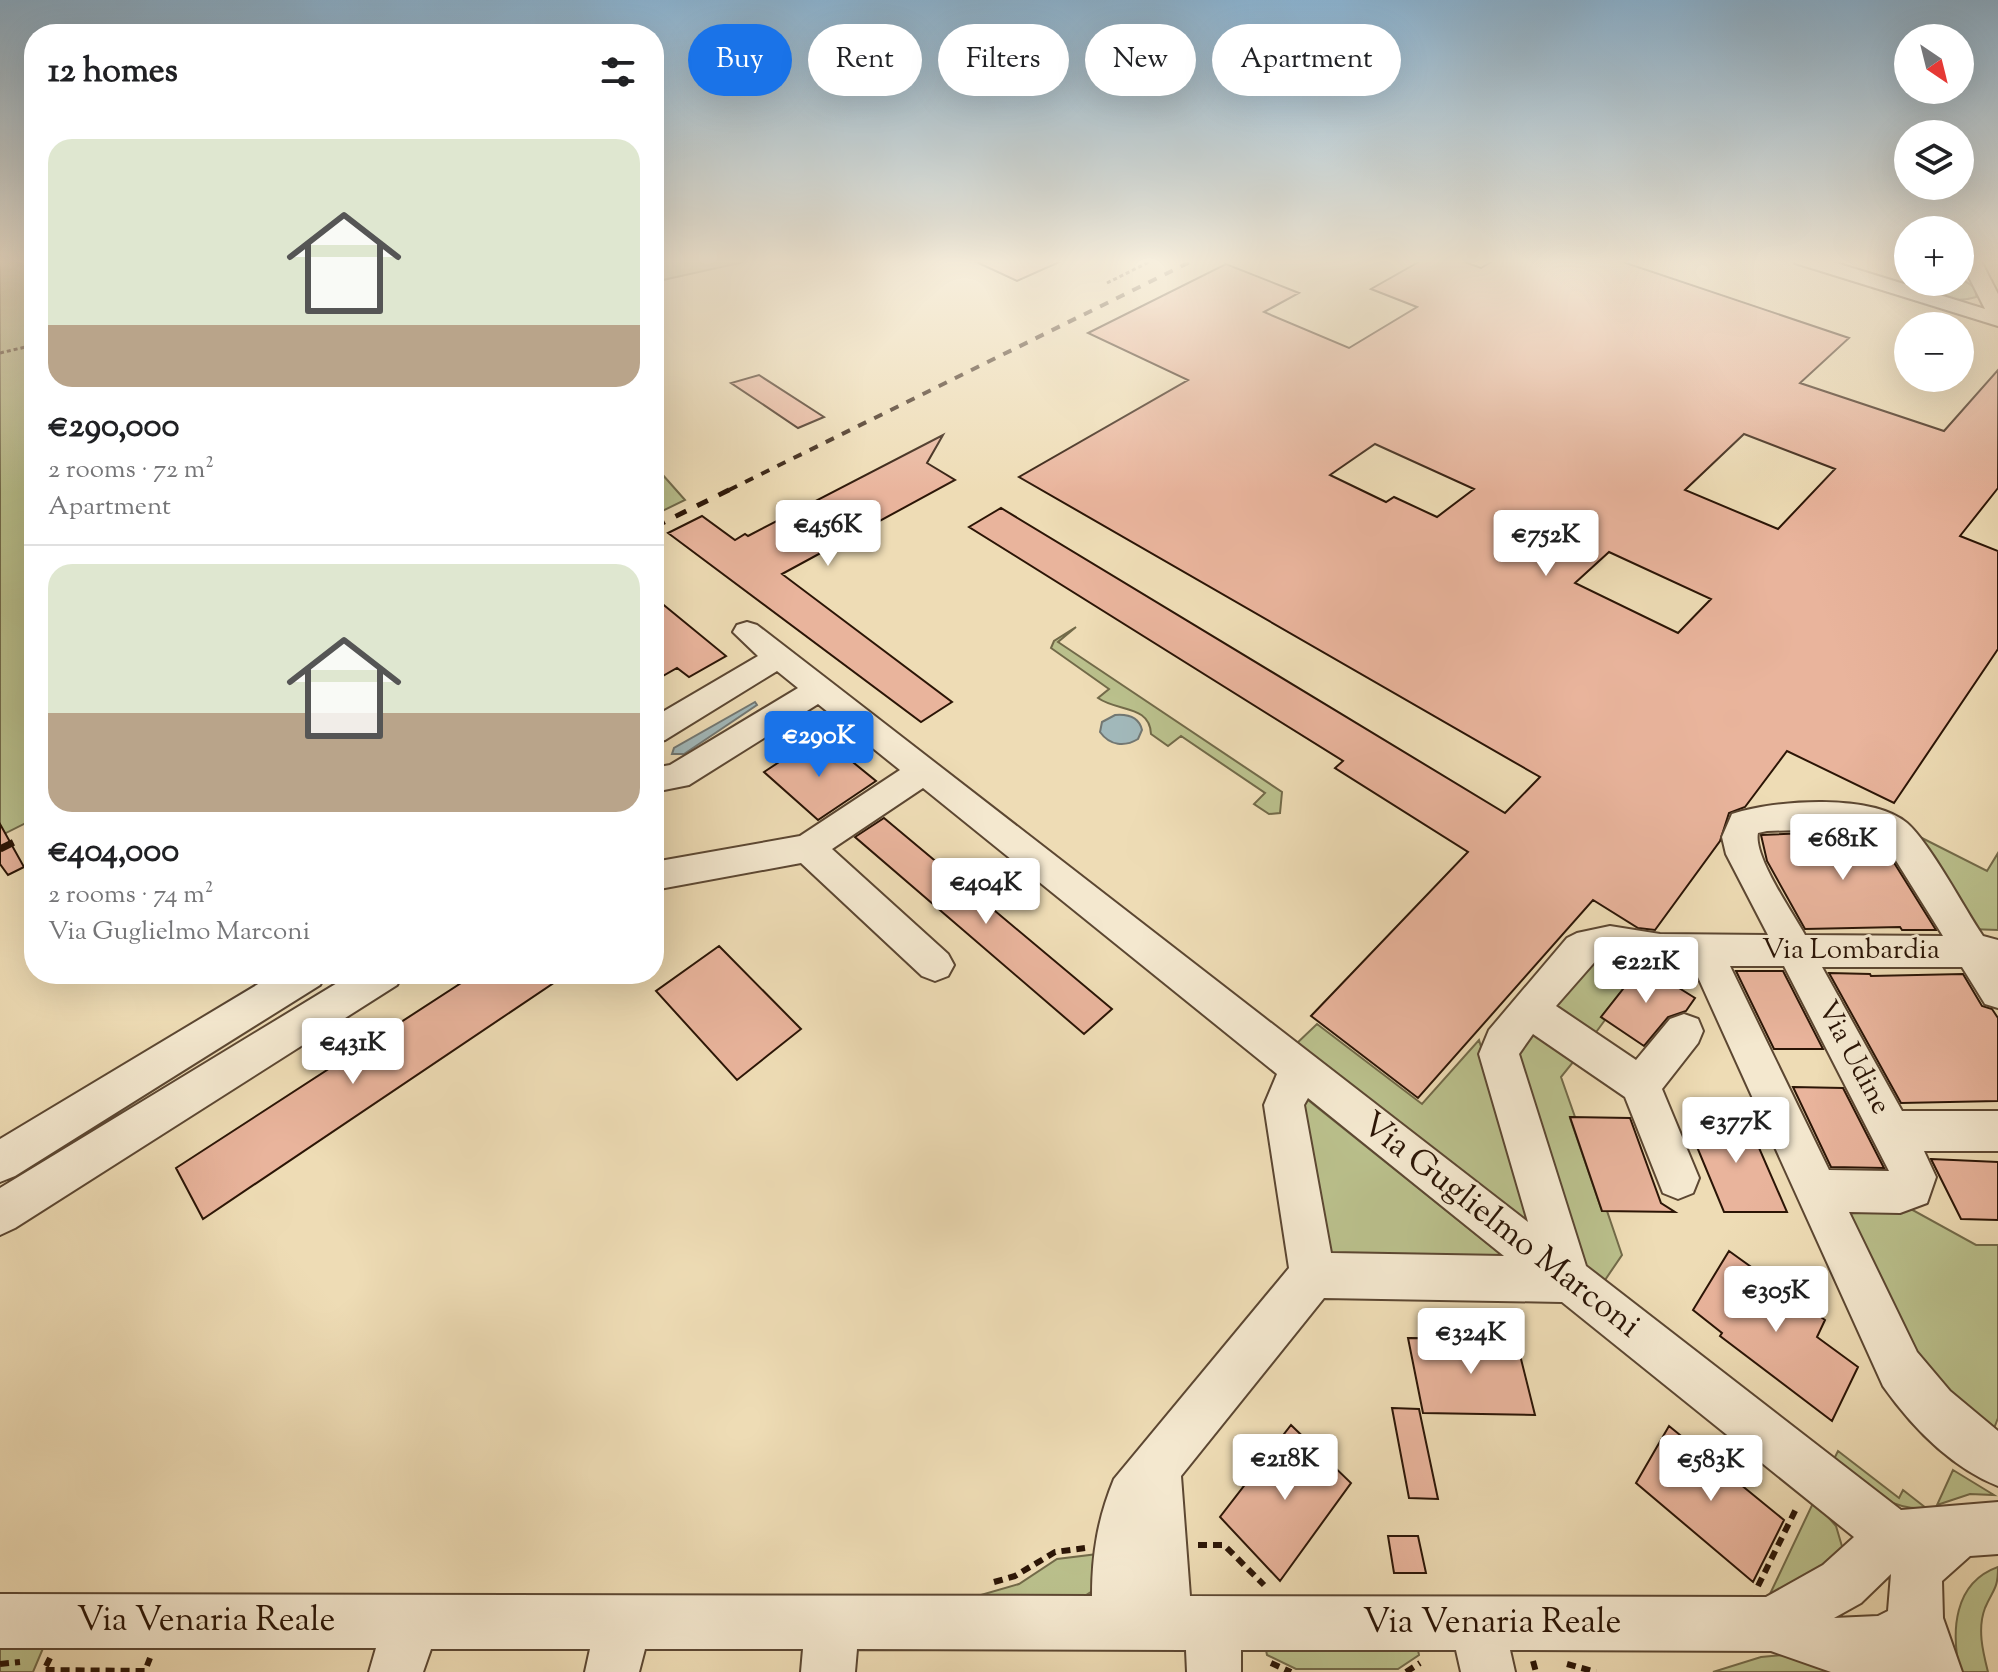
<!DOCTYPE html>
<html lang="en">
<head>
<meta charset="utf-8">
<style>
  :root { --surface:#fff; --page:#f2f2f2; --text:#202124; --muted:#757577; --line:#e0e0e0; --accent:#1a73e8 }
  body { margin:0; font-family:"Sorts Mill Goudy",serif; background:var(--page); color:var(--text); height:100vh; display:flex; flex-direction:column; font-size:30px; white-space:nowrap }
  * { box-sizing:border-box; margin:0 }
  p { font-size:26px; color:var(--muted) }
  .icon { flex:none; width:44px; height:44px; fill:none; stroke:currentColor; stroke-width:2; stroke-linecap:round; stroke-linejoin:round }
  .map { position:relative; flex:1; overflow:hidden }
  .sheet { position:absolute; left:24px; top:24px; width:640px; height:960px; display:flex; flex-direction:column; background:var(--surface); border-radius:32px; box-shadow:0 8px 32px #0002 }
  .sheet>* { flex:none }
  .top-card { position:absolute; left:688px; top:24px; width:760px; height:72px; display:flex; gap:16px }
  .needle { width:52px; rotate:145deg }
  .buttons { position:absolute; left:1894px; top:24px; display:grid; gap:16px }
  .buttons a { display:grid; place-items:center; width:80px; height:80px; border-radius:50%; background:var(--surface); box-shadow:0 8px 32px #0002; font-size:40px }
  .price { position:absolute; translate:-50% -68px; padding:0 18px; border-radius:8px; background:#fff; color:#222; font-size:26px; line-height:52px; filter:drop-shadow(0 2px 4px #0008) }
  .price::after { content:''; position:absolute; left:50%; top:48px; width:24px; height:18px; margin-left:-12px; background:inherit; clip-path:polygon(0 0,100% 0,50% 100%) }
  .price.current { background:var(--accent); color:#fff }
  ul { padding:0; list-style:none }
  li { display:grid; align-content:center; gap:16px; height:424px; padding:0 24px }
  li+li { border-top:2px solid var(--line) }
  li span { display:grid; place-items:center; height:248px; border-radius:24px; color:#555 }
  li>.icon { margin-inline-start:auto }
  span .icon { width:144px; height:144px; fill:#fffc; stroke-width:1 }
  li b { font-size:34px }
  h2 { display:flex; justify-content:space-between; align-items:center; height:96px; padding:0 24px; font-size:34px }
  .chip { padding:0 28px; border-radius:36px; background:var(--surface); box-shadow:0 8px 32px #0002; font-size:28px; line-height:72px }
  .chip.current { background:var(--accent); color:#fff }
  .map>svg:first-child { display:block }
  .green { fill:#bac08c; stroke:#726a49; stroke-width:2 }
  .water { fill:#a1b8ba; stroke:#727772; stroke-width:2 }
  .building { fill:#e9b49c; stroke:#2b1506; stroke-width:2; fill-rule:evenodd }
  .lines { fill:none; stroke-linecap:round; stroke-linejoin:round }
  .minor-casing { stroke:#5c4732; stroke-width:4 }
  .path-far1 { stroke:#2b1506; stroke-width:3; stroke-dasharray:4 3; stroke-linecap:butt }
  .path { stroke:#2b1506; stroke-width:6; stroke-dasharray:9 6; stroke-linecap:butt }
  .minor { fill:#f4e8cf; fill-rule:evenodd }
  .rail-far2 { stroke:#2b1506; stroke-width:4; stroke-dasharray:9 9; stroke-linecap:butt }
  .rail-far1 { stroke:#2b1506; stroke-width:5; stroke-dasharray:12 12; stroke-linecap:butt }
  .rail { stroke:#2b1506; stroke-width:7; stroke-dasharray:15 15; stroke-linecap:butt }
  .labels { text-anchor:middle; dominant-baseline:central; stroke-width:6; stroke-linejoin:round; paint-order:stroke }
  .street-label { font-size:28px; fill:#2b1506; stroke:#f4e8cf }
  .near-street-label { font-size:34px; fill:#2b1506; stroke:#f4e8cf }
</style>
</head>
<body>
<div class="map">
<svg width="1998" height="1672" viewBox="0 0 1998 1672">
  <rect width="100%" height="100%" fill="#eedcb5"/>
  <filter id="stains"><feTurbulence type="fractalNoise" baseFrequency=".0025" numOctaves="4"/><feColorMatrix values="0 0 0 0 .2 0 0 0 0 .09 0 0 0 0 .02 0 0 0 .5 -.17"/></filter>
  <radialGradient id="worn" r=".72"><stop offset=".6" stop-color="#630" stop-opacity="0"/><stop offset="1" stop-color="#630" stop-opacity=".3"/></radialGradient>
  <path class="green" d="M 0,259 L 34,259 L 34,819 L 0,836 Z
    M 654,259 L 757,259 L 654,282 Z
    M 1960,278 L 1977,289 L 1976,297 C 1955,304 1924,298 1910,282 L 1960,282 Z
    M 654,465 L 685,500 L 654,515 Z
    M 1076,627 L 1058,642 L 1282,792 L 1280,813 L 1269,814 L 1254,804 L 1265,793 L 1181,736 L 1168,746 L 1151,734 C 1150,705 1118,712 1098,698 L 1109,689 L 1051,648 L 1054,641 Z
    M 1914,834 L 1987,871 L 1998,853 L 1998,930 L 1969,929 Z
    M 1594,955 L 1654,959 L 1647,968 L 1642,965 L 1601,1017 L 1605,1020 L 1591,1039 L 1548,1011 Z
    M 1317,1024 L 1422,1104 L 1479,1040 L 1540,1242 L 1294,1046 Z
    M 1536,1027 L 1578,1056 L 1561,1077 L 1575,1117 L 1570,1118 L 1602,1211 L 1607,1211 L 1622,1255 L 1603,1283 L 1579,1264 L 1511,1057 Z
    M 1298,1092 L 1518,1268 L 1326,1260 Z
    M 1829,1202 L 1900,1203 L 1976,1245 L 1998,1245 L 1998,1418 L 1993,1431 L 1933,1379 Z
    M 1838,1451 L 1899,1498 L 1903,1490 L 1926,1508 C 1888,1512 1861,1482 1833,1461 Z
    M 1953,1470 L 1994,1495 L 1970,1494 L 1937,1505 Z
    M 1814,1501 L 1836,1526 L 1844,1553 L 1773,1598 L 1770,1594 Z
    M 1106,1553 L 1097,1588 L 1083,1597 L 974,1597 L 1019,1584 L 1057,1559 Z
    M 1998,1567 C 1998,1590 1993,1589 1985,1608 C 1977,1629 1983,1652 1988,1672 L 1960,1672 C 1951,1632 1953,1583 1998,1567 Z
    M 0,1645 L 44,1646 L 33,1672 L 0,1672 Z
    M 1266,1650 L 1418,1650 L 1419,1655 L 1398,1669 L 1296,1669 L 1267,1655 Z
    M 1784,1655 L 1863,1672 L 1713,1672 L 1761,1657 Z"/>
  <path class="water" d="M 755,702 L 757,705 L 684,754 L 672,754 L 674,748 Z
    M 1115,715 C 1127,714 1139,717 1142,730 L 1138,739 C 1125,747 1110,746 1100,732 L 1102,722 Z"/>
  <path class="building" d="M 970,259 L 1066,259 L 1017,281 Z
    M 1424,259 L 1456,259 L 1481,268 L 1496,259 L 1614,259 L 1849,338 L 1800,383 L 1944,431 L 1998,370 L 1998,488 L 1960,536 L 1998,551 L 1998,649 L 1894,803 L 1787,751 L 1745,807 L 1729,813 L 1720,841 L 1655,930 L 1638,928 L 1593,900 L 1418,1098 L 1311,1016 L 1468,852 L 1335,768 L 1343,761 L 969,527 L 1001,508 L 1505,813 L 1540,777 L 1019,477 L 1188,380 L 1088,333 L 1226,264 L 1299,293 L 1264,312 L 1349,348 L 1417,307 L 1371,289 ZM 1744,434 L 1835,469 L 1778,529 L 1685,490 ZM 1375,444 L 1474,489 L 1437,517 L 1394,497 L 1386,502 L 1330,475 ZM 1609,552 L 1711,599 L 1678,633 L 1575,583 Z
    M 759,375 L 824,417 L 798,428 L 731,383 Z
    M 943,435 L 927,463 L 955,480 L 782,574 L 952,702 L 921,722 L 668,533 L 702,516 L 735,540 L 745,534 L 748,536 Z
    M 654,597 L 726,656 L 689,677 L 677,668 L 654,681 Z
    M 811,741 L 829,756 L 838,750 L 876,781 L 818,820 L 764,772 Z
    M 884,818 L 982,900 L 1112,1009 L 1084,1034 L 855,837 Z
    M 0,824 L 24,867 L 8,875 L 0,864 Z
    M 1828,832 L 1867,835 L 1883,845 L 1936,930 L 1902,930 L 1900,927 L 1805,929 L 1767,861 L 1761,835 Z
    M 719,946 L 801,1029 L 737,1080 L 656,991 Z
    M 1642,965 L 1695,998 L 1686,1011 L 1668,1017 L 1644,1046 L 1601,1017 Z
    M 1736,971 L 1783,971 L 1823,1049 L 1774,1049 Z
    M 1829,973 L 1870,974 L 1871,976 L 1963,974 L 1982,1006 L 1992,1009 L 1998,1018 L 1998,1101 L 1901,1103 Z
    M 475,974 L 567,974 L 203,1219 L 176,1168 Z
    M 1793,1087 L 1843,1088 L 1884,1168 L 1831,1167 Z
    M 1570,1117 L 1630,1118 L 1661,1203 L 1675,1212 L 1602,1211 Z
    M 1685,1118 L 1746,1118 L 1787,1212 L 1724,1212 Z
    M 1931,1159 L 1998,1162 L 1998,1220 L 1961,1219 Z
    M 1729,1251 L 1825,1320 L 1817,1337 L 1858,1367 L 1832,1421 L 1720,1336 L 1722,1333 L 1693,1310 Z
    M 1408,1338 L 1516,1339 L 1535,1415 L 1423,1413 Z
    M 1392,1408 L 1419,1409 L 1438,1499 L 1409,1498 Z
    M 1291,1425 L 1351,1483 L 1280,1581 L 1220,1517 Z
    M 1669,1426 L 1784,1520 L 1753,1582 L 1636,1483 Z
    M 1388,1536 L 1418,1536 L 1426,1573 L 1394,1573 Z"/>
  <g class="lines">
    <g class="minor-casing">
      <path id="minor" d="M 1792,259 L 1823,259 L 1985,309 L 1960,259 L 1980,259 L 1998,294 L 1998,326 L 1795,263 Z
        M 747,622 L 757,625 L 831,682 L 1528,1222 L 1479,1054 L 1489,1030 L 1567,938 L 1577,933 L 1610,926 L 1660,934 L 1768,935 L 1726,854 L 1722,837 L 1732,814 C 1774,800 1871,793 1907,823 C 1930,843 1964,908 1983,936 L 1998,940 L 1998,1008 L 1985,1004 L 1962,967 L 1822,967 L 1902,1111 L 1998,1111 L 1998,1151 L 1924,1151 L 1936,1177 L 1927,1203 L 1900,1213 L 1849,1212 L 1917,1352 L 1950,1391 L 1998,1431 L 1998,1486 C 1951,1467 1912,1427 1883,1386 L 1693,966 L 1660,966 L 1620,957 L 1599,957 L 1556,1006 L 1636,1060 L 1670,1019 L 1684,1014 L 1698,1019 L 1703,1031 L 1698,1043 L 1662,1089 L 1699,1178 L 1693,1193 L 1678,1199 L 1663,1193 L 1625,1097 L 1533,1034 L 1519,1054 L 1586,1266 L 1901,1510 L 1998,1502 L 1998,1554 L 1970,1556 L 1942,1581 L 1943,1618 L 1962,1672 L 1831,1672 L 1771,1651 L 1510,1650 L 1515,1672 L 1461,1672 L 1456,1650 L 1241,1650 L 1241,1672 L 1187,1672 L 1186,1650 L 857,1649 L 855,1672 L 801,1672 L 803,1649 L 645,1649 L 639,1672 L 585,1672 L 590,1649 L 431,1649 L 423,1672 L 369,1672 L 376,1648 L 0,1648 L 0,1594 L 1092,1596 C 1092,1553 1098,1518 1114,1479 L 1289,1268 L 1264,1105 L 1277,1074 L 923,788 L 832,849 L 948,954 L 954,965 L 948,976 L 935,981 L 922,976 L 801,863 L 654,890 L 654,862 L 800,836 L 900,770 L 818,704 L 689,785 L 654,792 L 654,768 L 670,765 L 798,688 L 777,671 L 665,740 L 654,743 L 654,717 L 758,656 L 733,632 L 737,625 ZM 1828,829 L 1868,832 L 1885,843 L 1943,936 L 1805,935 C 1793,913 1753,856 1758,833 L 1767,831 ZM 1730,966 L 1784,966 L 1889,1171 L 1829,1170 ZM 1308,1098 L 1504,1256 L 1331,1253 L 1304,1105 ZM 1324,1298 L 1562,1302 L 1854,1537 L 1823,1565 L 1766,1597 L 1190,1596 L 1181,1476 ZM 1891,1574 L 1888,1611 L 1878,1616 L 1834,1618 L 1861,1603 Z
        M 275,974 L 326,974 L 320,985 L 15,1176 L 0,1182 L 0,1139 Z
        M 352,974 L 403,974 L 397,985 L 15,1228 L 0,1235 L 0,1188 Z"/>
    </g>
    <path class="path-far1" d="M 1107,283 L 1155,259
      M 0,353 L 34,345"/>
    <path class="path" d="M 1198,1545 L 1224,1545 L 1264,1585
      M 994,1582 L 1015,1576 L 1055,1552 L 1085,1548
      M 1758,1586 L 1797,1507
      M 50,1658 L 44,1670 L 145,1671 L 150,1658
      M 1533,1661 L 1536,1672
      M 1271,1663 L 1291,1672
      M 0,1664 L 20,1662
      M 1567,1664 L 1596,1672
      M 1406,1672 L 1420,1663"/>
    <use href="#minor" class="minor"/>
    <path class="rail-far2" d="M 729,490 L 1196,259"/>
    <path class="rail-far1" d="M 654,527 L 733,488"/>
    <path class="rail" d="M 0,849 L 34,832"/>
  </g>
  <linearGradient id="sky" x2="0" y2="1"><stop stop-color="#8bb6d6"/><stop offset="0.53" stop-color="#f7efde"/><stop offset="1" stop-color="#f7efde" stop-opacity="0"/></linearGradient>
  <rect width="1998" height="493" fill="url(#sky)"/>
  <g class="labels">
    <g class="street-label">
      <text x="1851" y="951">Via Lombardia</text>
      <text transform="translate(1853 1058) rotate(62)">Via Udine</text>
    </g>
    <g class="near-street-label">
      <text transform="translate(1500 1226) rotate(38)">Via Guglielmo Marconi</text>
      <text x="206" y="1621">Via Venaria Reale</text>
      <text x="1492" y="1623">Via Venaria Reale</text>
    </g>
  </g>
  <rect width="100%" height="100%" filter="url(#stains)"/>
  <rect width="100%" height="100%" fill="url(#worn)"/>
</svg>
<div class="buttons">
<a><svg class="needle" viewBox="-14 -14 28 28"><path d="M0-13l5 13h-10z" fill="#e53935"/><path d="M0 13l5-13h-10z" fill="#757577"/></svg></a>
<a><svg class="icon" aria-label="layers" viewBox="0 0 24 24"><path d="M12 4l9 5-9 5-9-5zM3 14l9 5 9-5"/></svg></a>
<a>+</a>
<a>−</a>
</div>
<b class="price" style="left:828px;top:568px">€456K</b>
<b class="price" style="left:1546px;top:578px">€752K</b>
<b class="price current" style="left:819px;top:779px">€290K</b>
<b class="price" style="left:1843px;top:882px">€681K</b>
<b class="price" style="left:986px;top:926px">€404K</b>
<b class="price" style="left:1646px;top:1005px">€221K</b>
<b class="price" style="left:353px;top:1086px">€431K</b>
<b class="price" style="left:1736px;top:1165px">€377K</b>
<b class="price" style="left:1776px;top:1334px">€305K</b>
<b class="price" style="left:1471px;top:1376px">€324K</b>
<b class="price" style="left:1285px;top:1502px">€218K</b>
<b class="price" style="left:1711px;top:1503px">€583K</b>
<div class="top-card">
<a class="chip current">Buy</a>
<a class="chip">Rent</a>
<a class="chip">Filters</a>
<a class="chip">New</a>
<a class="chip">Apartment</a>
</div>
<section class="sheet">
<h2>12 homes<svg class="icon" aria-label="filters" viewBox="0 0 24 24"><path d="M4 7h16M4 17h16"/><circle cx="9" cy="7" r="2"/><circle cx="15" cy="17" r="2"/></svg></h2>
<ul>
<li><span style="background:linear-gradient(#dfe7d0 75%,#b9a48a 0)"><svg class="icon" aria-label="home" viewBox="0 0 24 24"><path d="M3 11l9-7 9 7M6 9v11h12V9"/></svg></span><div><b>€290,000</b><p>2 rooms · 72 m²</p><p>Apartment</p></div></li>
<li><span style="background:linear-gradient(#dfe7d0 60%,#b9a48a 0)"><svg class="icon" aria-label="home" viewBox="0 0 24 24"><path d="M3 11l9-7 9 7M6 9v11h12V9"/></svg></span><div><b>€404,000</b><p>2 rooms · 74 m²</p><p>Via Guglielmo Marconi</p></div></li>
</ul>
</section>
</div>
</body>
</html>
